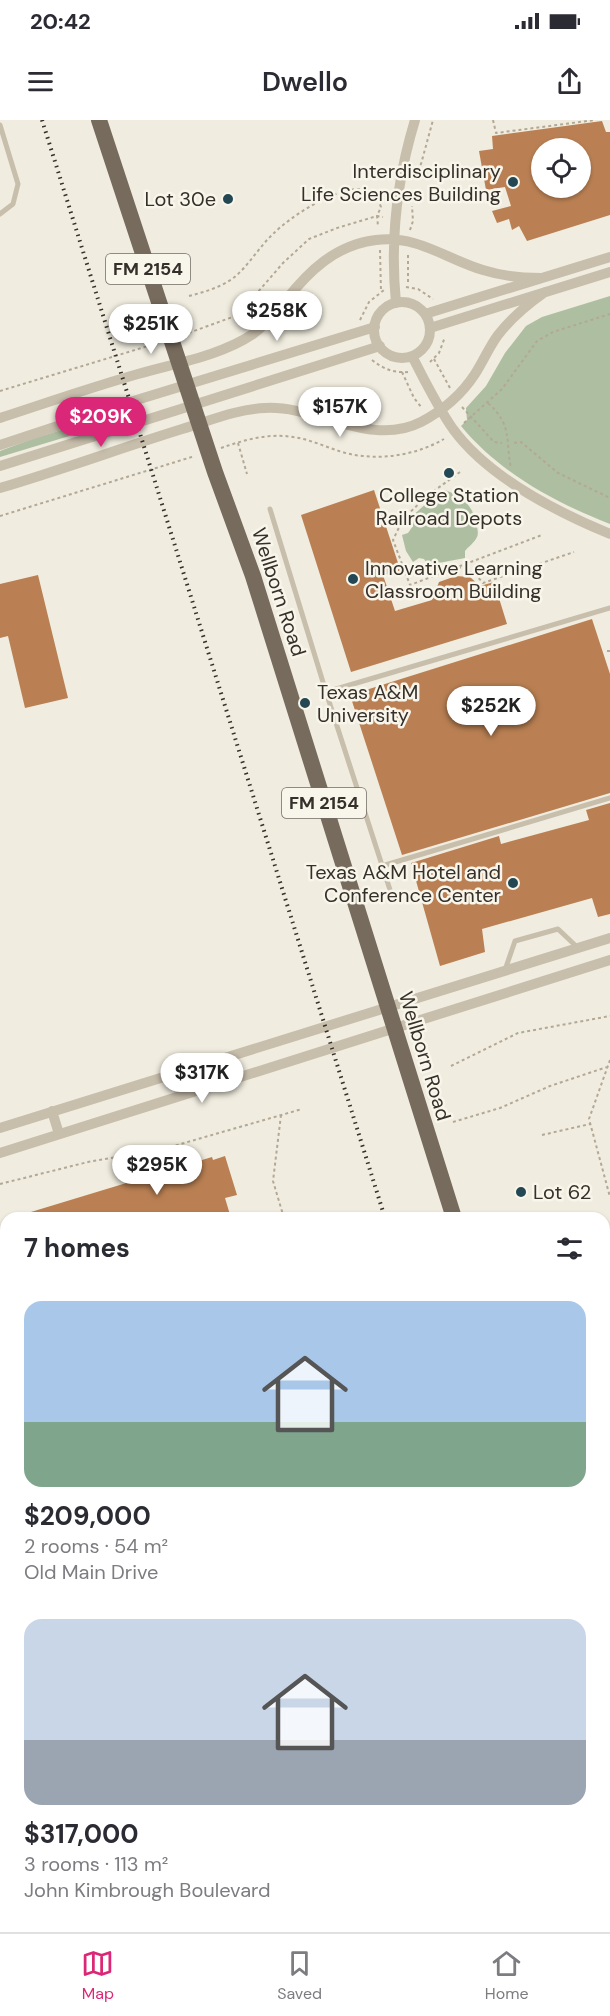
<!DOCTYPE html>
<html lang="en">
<head>
<meta charset="utf-8">
<style>
  :root { --surface:#fff; --page:#f7f7f7; --text:#2b2b33; --muted:#7c7c81; --line:#e1e1e2; --accent:#db2777 }
  body { margin:0; font-family:"DM Sans",sans-serif; background:var(--page); color:var(--text); height:100vh; display:flex; flex-direction:column; font-size:22px; white-space:nowrap }
  * { box-sizing:border-box; margin:0 }
  p { font-size:20px; color:var(--muted) }
  .icon { flex:none; width:33px; height:33px; fill:none; stroke:currentColor; stroke-width:2; stroke-linecap:round; stroke-linejoin:round }
  .map { position:relative; flex:1; overflow:hidden }
  .details { position:absolute; left:0px; top:1092px; width:610px; height:720px; display:flex; flex-direction:column; background:var(--surface); border-radius:18px 18px 0 0; box-shadow:0 2px 4px #0004 }
  .details>* { flex:none }
  .buttons { position:absolute; left:531px; top:18px; display:grid; gap:12px }
  .buttons a { display:grid; place-items:center; width:60px; height:60px; border-radius:50%; background:var(--surface); box-shadow:0 2px 4px #0004; font-size:30px }
  .price { position:absolute; translate:-50% -51px; padding:0 14px; border-radius:21px; background:#fff; color:#222; font-size:20px; line-height:39px; filter:drop-shadow(0 2px 3px #0008) }
  .price::after { content:''; position:absolute; left:50%; top:36px; width:18px; height:14px; margin-left:-9px; background:inherit; clip-path:polygon(0 0,100% 0,50% 100%) }
  .price.current { background:var(--accent); color:#fff }
  ul { padding:0; list-style:none }
  li { display:grid; align-content:center; gap:12px; height:318px; padding:0 24px }
  li span { display:grid; place-items:center; height:186px; border-radius:18px; color:#555 }
  li>.icon { margin-inline-start:auto }
  span .icon { width:108px; height:108px; fill:#fffc; stroke-width:1 }
  li b { font-size:26px }
  h2 { display:flex; justify-content:space-between; align-items:center; height:72px; padding:0 24px; font-size:26px }
  .status { display:flex; justify-content:space-between; align-items:center; height:42px; padding:0 30px; background:var(--surface); direction:ltr }
  .status svg { height:16px; fill:currentColor }
  header { display:flex; justify-content:space-between; align-items:center; height:78px; padding:0 24px; background:var(--surface); font-size:27px; font-weight:600 }
  .menu { display:flex; justify-content:space-around; align-items:center; height:84px; border-top:2px solid var(--line); background:var(--surface); font-size:16px; color:var(--muted) }
  .menu a { display:grid; justify-items:center; gap:3px }
  .menu .current { color:var(--accent) }
  .map>svg:first-child { display:block }
  .green { fill:#aebea0 }
  .building { fill:#ba8053; fill-rule:evenodd }
  .lines { fill:none; stroke-linecap:round; stroke-linejoin:round }
  .path { stroke:#b3a896; stroke-width:2; stroke-dasharray:3 3; stroke-linecap:butt }
  .lane { stroke:#c8beac; stroke-width:5 }
  .street { stroke:#c8beac; stroke-width:10 }
  .primary { stroke:#776b5d; stroke-width:16 }
  .rail { stroke:#36302a; stroke-width:4; stroke-dasharray:1.5 4.5; stroke-linecap:butt }
  .poi-dot { fill:#234854; stroke:#f8f5eb; stroke-width:2 }
  .labels { text-anchor:middle; dominant-baseline:central; stroke-width:5; stroke-linejoin:round; paint-order:stroke }
  .shield { fill:#f8f5eb; stroke:#706b64; stroke-width:1.5 }
  .shield-label { font-size:18px; font-weight:bold; fill:#36302a }
  .poi-label { font-size:20px; fill:#36302a; stroke:#f8f5eb; text-anchor:end }
  .street-label { font-size:20px; fill:#36302a; stroke:#f8f5eb }
</style>
</head>
<body>
<div class="status"><b>20:42</b><svg viewBox="0 0 49 12"><path d="M0 12V9h3v3zM5 12V6h3v6zM10 12V3h3v9zM15 12V0h3v12zM26 1h20v11H26zM47 4h2v5h-2z"/></svg></div>
<header><svg class="icon" aria-label="menu" viewBox="0 0 24 24"><path d="M4 6h16M4 12h16M4 18h16"/></svg>Dwello<svg class="icon" aria-label="share" viewBox="0 0 24 24"><path d="M12 15V3M7 8l5-5 5 5M5 13v7h14v-7"/></svg></header>
<div class="map">
<svg width="610" height="1812" viewBox="0 0 610 1812">
  <rect width="100%" height="100%" fill="#f0ecdf"/>
  <path class="green" d="M 610,176 L 610,404 C 554,382 500,353 461,306 L 467,300 L 466,288 L 486,266 L 505,233 L 526,206 L 542,197 Z
    M 129,289 L 132,297 L 0,337 L 0,331 L 32,319 Z
    M 445,370 C 461,376 473,385 476,403 C 477,407 479,413 477,417 C 475,422 468,427 465,431 L 465,438 L 428,445 L 424,439 L 419,438 L 413,442 L 406,431 L 402,415 L 408,413 L 413,406 L 413,401 L 410,398 L 429,381 Z
    M 320,1806 L 537,1806 L 539,1812 L 322,1812 Z"/>
  <path class="building" d="M 602,1 L 606,12 L 610,12 L 610,95 L 527,121 L 519,106 L 512,110 L 509,99 L 497,103 L 492,91 L 511,86 L 505,67 L 486,70 L 479,31 L 493,29 L 492,16 ZM 542,28 L 580,28 L 580,68 L 542,68 Z
    M 374,370 L 401,452 L 383,455 L 395,491 L 432,480 L 439,462 L 456,456 L 470,457 L 480,466 L 494,462 L 507,504 L 351,552 L 301,395 Z
    M 38,455 L 68,578 L 25,588 L 8,516 L 0,518 L 0,464 Z
    M 592,499 L 610,554 L 610,673 L 402,735 L 350,575 Z
    M 610,683 L 610,794 L 598,797 L 592,778 L 482,809 L 485,832 L 440,846 L 411,743 L 499,716 L 501,724 L 589,700 L 586,690 Z
    M 225,1036 L 237,1075 L 225,1078 L 231,1098 L 21,1098 L 21,1095 L 212,1037 L 213,1040 Z"/>
  <g class="lines">
    <path class="path" d="M 493,0 L 496,13 L 595,0
      M 417,50 L 421,44 L 433,0
      M 410,110 L 413,101 L 412,86
      M 380,130 L 381,172
      M 408,162 L 408,132
      M 406,167 L 418,169 L 433,179
      M 189,176 C 204,172 219,168 232,159 C 248,147 258,128 273,114 C 291,96 333,69 359,69 C 365,70 371,72 376,76 L 381,87 L 377,96 L 378,106
      M 360,200 L 369,182 L 384,170
      M 183,215 L 238,195 L 283,143 L 309,119 L 337,108 L 377,96 L 383,97
      M 434,239 L 450,268
      M 372,240 C 383,249 394,253 408,252
      M 430,242 L 439,233 L 445,217
      M 402,252 L 414,278 L 422,288
      M 0,271 L 158,223
      M 488,283 C 513,306 505,319 511,348
      M 462,287 L 494,322 L 502,323
      M 464,303 L 502,269 L 537,221 L 553,212 L 610,194
      M 238,323 L 247,354
      M 514,323 L 521,322 L 558,353 L 610,378
      M 221,328 C 244,320 268,313 293,317 C 315,320 335,332 355,335 C 386,340 418,334 444,319
      M 460,352 L 427,376 L 403,399 L 393,420 L 410,465 L 542,415
      M 0,396 L 195,336
      M 458,447 L 475,454 L 483,463 L 574,432
      M 607,531 L 610,531
      M 610,940 L 589,999 L 610,1077
      M 451,946 L 518,913 L 610,896
      M 281,995 L 273,1061 L 284,1098
      M 453,1002 L 500,988 L 550,966 L 610,946
      M 542,1015 L 590,1004
      M 0,1064 L 88,1042 L 167,1028 L 302,989
      M 0,1338 L 6,1336
      M 0,1624 L 6,1643
      M 543,1806 L 545,1812
      M 53,1812 L 54,1806"/>
    <path class="lane" d="M 0,5 L 18,64 L 13,84 L 0,94
      M 270,389 L 326,572 L 391,773
      M 326,572 L 610,488
      M 382,746 L 610,678
      M 505,850 L 515,821 L 558,809 L 577,827
      M 604,1264 L 610,1262
      M 0,1325 L 6,1323"/>
    <path class="street" d="M374 210a28 28 0 1 1 56 0a28 28 0 1 1-56 0Z
      M 396,183 C 390,122 397,59 415,0
      M 425,194 L 610,137
      M 430,208 L 610,152
      M 412,236 C 425,261 437,286 453,309 C 488,357 557,392 610,414
      M 0,298 C 46,283 92,267 138,254 C 176,243 220,236 253,214 C 266,205 275,193 285,181 C 309,151 335,125 376,120 C 418,115 446,139 483,150 C 502,156 522,158 541,158
      M 0,325 L 130,282 L 375,207
      M 0,346 L 380,226
      M 0,368 C 61,350 121,328 182,309 C 209,301 237,289 265,288 C 317,285 370,328 421,302 C 442,291 462,274 475,254 C 483,242 489,227 498,215 C 511,198 528,184 545,172
      M 52,991 L 59,1014
      M 0,1008 L 610,818
      M 0,1033 L 610,840
      M 0,1694 L 6,1713
      M 0,1802 L 3,1812
      M 36,1806 L 37,1812"/>
    <path class="primary" d="M 99,0 L 215,352 L 253,456 L 454,1098
      M 604,1598 L 610,1618"/>
    <path class="rail" d="M 42,0 L 385,1098
      M 599,1806 L 601,1812"/>
  </g>
  <g class="poi-dot">
    <circle cx="513" cy="62" r="6"/>
    <circle cx="228" cy="79" r="6"/>
    <circle cx="449" cy="353" r="6"/>
    <circle cx="353" cy="459" r="6"/>
    <circle cx="305" cy="583" r="6"/>
    <circle cx="513" cy="763" r="6"/>
    <circle cx="521" cy="1072" r="6"/>
  </g>
  <g class="labels">
    <g class="shield">
      <rect x="106" y="134" width="84" height="30" rx="4.5"/>
      <rect x="282" y="668" width="84" height="30" rx="4.5"/>
    </g>
    <g class="shield-label">
      <text x="148" y="149">FM 2154</text>
      <text x="324" y="683">FM 2154</text>
    </g>
    <g class="poi-label">
      <text x="501" y="51">Interdisciplinary<tspan x="501" dy="23">Life Sciences Building</tspan></text>
      <text x="216" y="79">Lot 30e</text>
      <text x="449" y="375" text-anchor="middle">College Station<tspan x="449" dy="23">Railroad Depots</tspan></text>
      <text x="365" y="448" text-anchor="start">Innovative Learning<tspan x="365" dy="23">Classroom Building</tspan></text>
      <text x="317" y="572" text-anchor="start">Texas A&amp;M<tspan x="317" dy="23">University</tspan></text>
      <text x="501" y="752">Texas A&amp;M Hotel and<tspan x="501" dy="23">Conference Center</tspan></text>
      <text x="533" y="1072" text-anchor="start">Lot 62</text>
    </g>
    <g class="street-label">
      <text transform="translate(279 472) rotate(72)">Wellborn Road</text>
      <text transform="translate(425 936) rotate(73)">Wellborn Road</text>
    </g>
  </g>
</svg>
<div class="buttons">
<a><svg class="icon" aria-label="locate" viewBox="0 0 24 24"><circle cx="12" cy="12" r="6"/><path d="M12 2v4M12 18v4M2 12h4M18 12h4"/></svg></a>
</div>
<b class="price" style="left:277px;top:222px">$258K</b>
<b class="price" style="left:151px;top:235px">$251K</b>
<b class="price" style="left:340px;top:318px">$157K</b>
<b class="price current" style="left:101px;top:328px">$209K</b>
<b class="price" style="left:491px;top:617px">$252K</b>
<b class="price" style="left:202px;top:984px">$317K</b>
<b class="price" style="left:157px;top:1076px">$295K</b>
<section class="details">
<h2>7 homes<svg class="icon" aria-label="filters" viewBox="0 0 24 24"><path d="M4 7h16M4 17h16"/><circle cx="9" cy="7" r="2"/><circle cx="15" cy="17" r="2"/></svg></h2>
<ul>
<li><span style="background:linear-gradient(#a9c7e8 65%,#7fa58c 0)"><svg class="icon" aria-label="home" viewBox="0 0 24 24"><path d="M3 11l9-7 9 7M6 9v11h12V9"/></svg></span><div><b>$209,000</b><p>2 rooms · 54 m²</p><p>Old Main Drive</p></div></li>
<li><span style="background:linear-gradient(#c9d6e8 65%,#9aa5b1 0)"><svg class="icon" aria-label="home" viewBox="0 0 24 24"><path d="M3 11l9-7 9 7M6 9v11h12V9"/></svg></span><div><b>$317,000</b><p>3 rooms · 113 m²</p><p>John Kimbrough Boulevard</p></div></li>
</ul>
</section>
</div>
<nav class="menu">
<a class="current"><svg class="icon" aria-label="map" viewBox="0 0 24 24"><path d="M3 6l6-2 6 2 6-2v14l-6 2-6-2-6 2zM9 4v14M15 6v14"/></svg>Map</a>
<a><svg class="icon" aria-label="saved" viewBox="0 0 24 24"><path d="M7 4h10v16l-5-4-5 4z"/></svg>Saved</a>
<a><svg class="icon" aria-label="home" viewBox="0 0 24 24"><path d="M3 11l9-7 9 7M6 9v11h12V9"/></svg>Home</a>
</nav>
</body>
</html>
